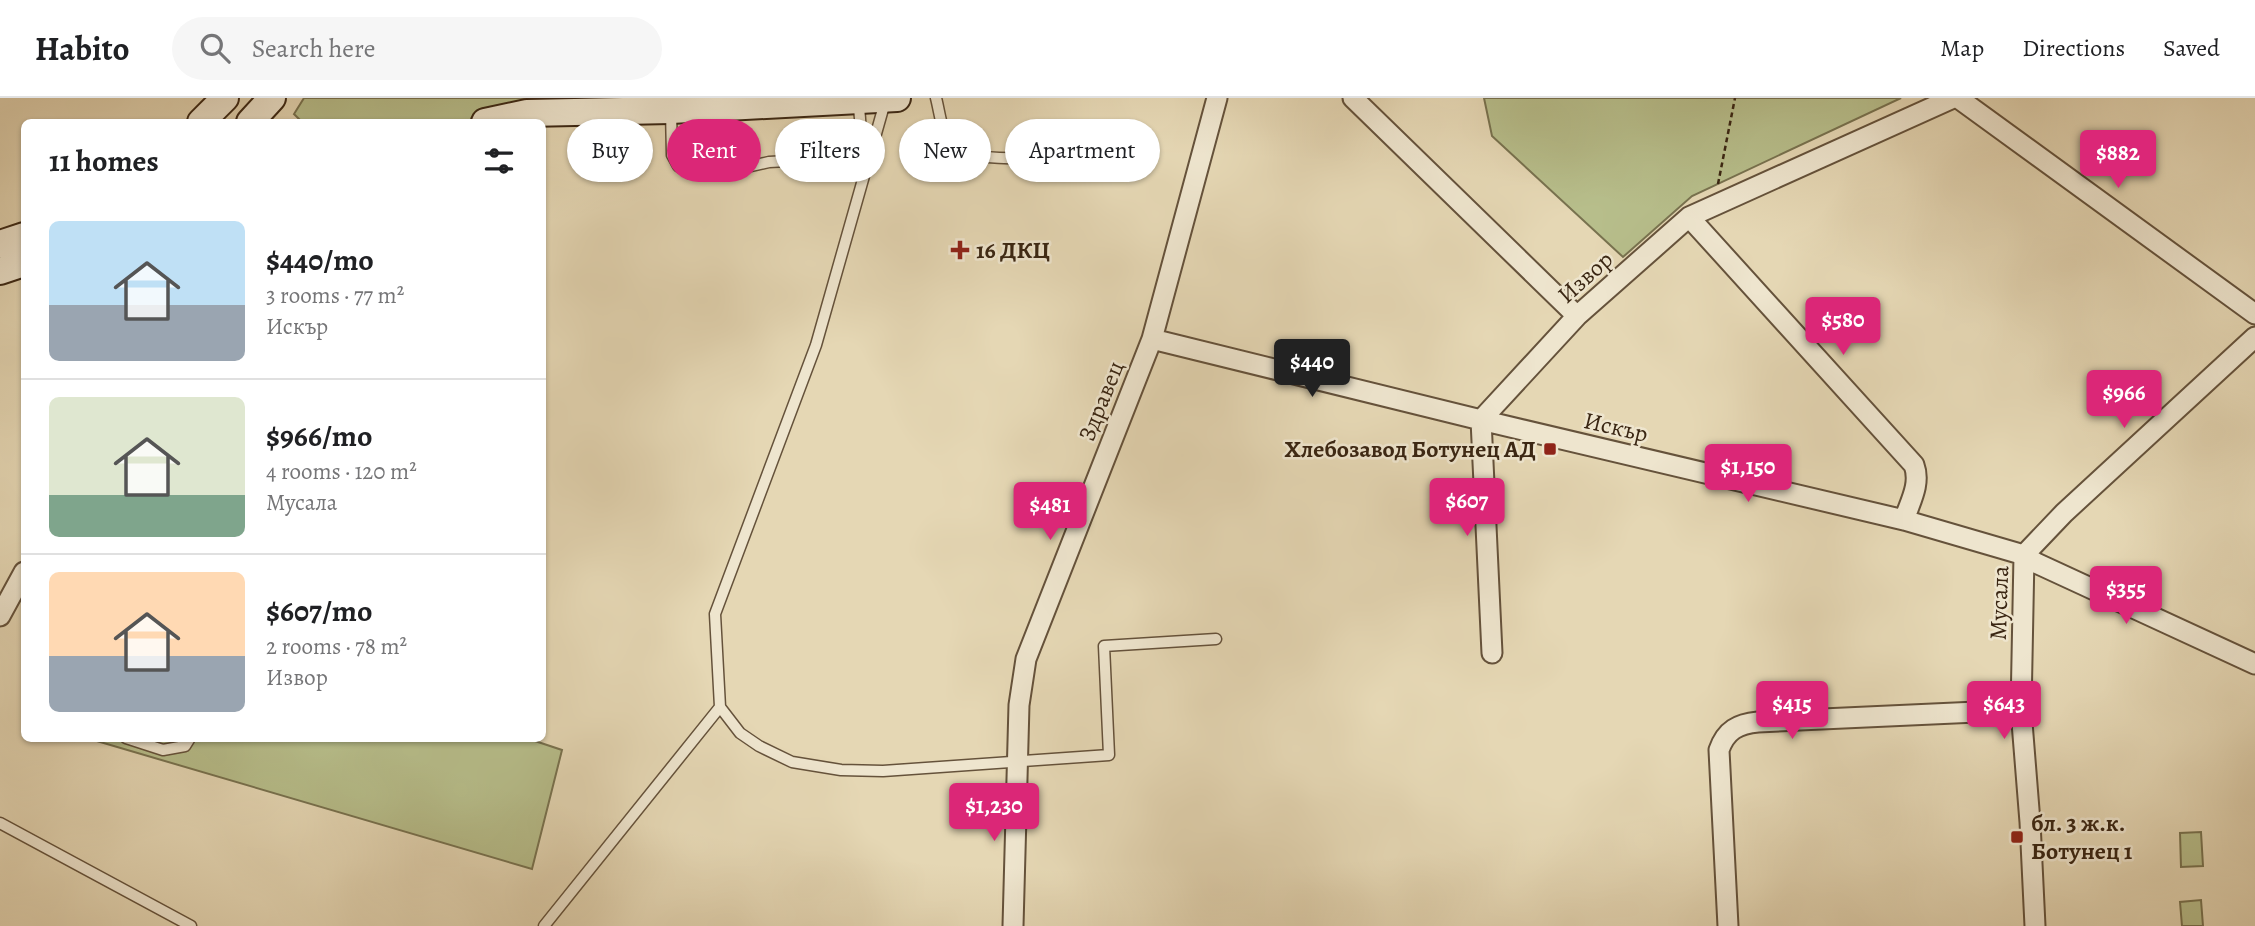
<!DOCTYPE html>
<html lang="en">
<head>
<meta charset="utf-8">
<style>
  :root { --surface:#fff; --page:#f6f6f6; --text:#202124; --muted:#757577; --line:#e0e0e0; --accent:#db2777 }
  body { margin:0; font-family:Alegreya,serif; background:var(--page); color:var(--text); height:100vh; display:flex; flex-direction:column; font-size:26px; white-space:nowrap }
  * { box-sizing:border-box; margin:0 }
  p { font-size:23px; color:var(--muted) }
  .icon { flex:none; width:38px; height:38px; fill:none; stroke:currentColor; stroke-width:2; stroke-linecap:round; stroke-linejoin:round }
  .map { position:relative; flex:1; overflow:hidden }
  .side { position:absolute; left:21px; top:21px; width:525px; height:623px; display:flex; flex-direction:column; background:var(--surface); border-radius:10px; box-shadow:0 2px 5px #0004 }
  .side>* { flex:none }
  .top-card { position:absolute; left:567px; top:21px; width:665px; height:63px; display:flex; gap:14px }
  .price { position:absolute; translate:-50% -60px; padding:0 16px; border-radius:7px; background:var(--accent); color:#fff; font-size:23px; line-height:46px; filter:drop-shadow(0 2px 4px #0008) }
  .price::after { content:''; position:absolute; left:50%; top:42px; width:21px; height:16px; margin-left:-10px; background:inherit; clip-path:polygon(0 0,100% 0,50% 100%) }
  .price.active { background:#222; color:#fff }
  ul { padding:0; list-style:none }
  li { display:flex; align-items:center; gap:21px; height:175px; padding:0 28px }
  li+li { border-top:2px solid var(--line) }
  li span { display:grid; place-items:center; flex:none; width:196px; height:140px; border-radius:10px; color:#555 }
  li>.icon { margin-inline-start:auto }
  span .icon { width:84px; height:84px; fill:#fffc; stroke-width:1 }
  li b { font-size:30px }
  h2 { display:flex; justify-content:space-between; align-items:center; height:84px; padding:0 28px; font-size:30px }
  .tag { padding:0 24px; border-radius:32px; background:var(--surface); box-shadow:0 2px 5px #0004; font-size:24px; line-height:63px }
  .tag.active { background:var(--accent); color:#fff }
  header { display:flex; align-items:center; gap:42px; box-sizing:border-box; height:98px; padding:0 35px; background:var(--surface); border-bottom:2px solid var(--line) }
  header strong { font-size:33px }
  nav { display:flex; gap:38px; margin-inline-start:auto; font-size:24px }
  .search { width:490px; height:63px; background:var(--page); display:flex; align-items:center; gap:18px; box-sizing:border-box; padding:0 24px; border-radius:38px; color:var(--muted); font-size:26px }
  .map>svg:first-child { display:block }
  .green { fill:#b7be8b; stroke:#78724f; stroke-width:2 }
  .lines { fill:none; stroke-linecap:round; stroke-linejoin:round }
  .lane-casing { stroke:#65523b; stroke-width:13 }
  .street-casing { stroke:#65523b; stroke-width:23 }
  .secondary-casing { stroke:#3a2613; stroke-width:30 }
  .path { stroke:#3a2613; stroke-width:2.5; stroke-dasharray:5 3.5; stroke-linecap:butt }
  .lane { stroke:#eee5ce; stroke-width:10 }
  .street { stroke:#eee5ce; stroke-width:19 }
  .secondary { stroke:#eee5ce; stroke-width:26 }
  .poi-dot { fill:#8f2418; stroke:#eee5ce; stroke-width:2.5 }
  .labels { text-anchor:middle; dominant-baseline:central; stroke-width:5; stroke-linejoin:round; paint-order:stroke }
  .poi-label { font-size:24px; font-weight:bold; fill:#3a2613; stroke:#eee5ce; text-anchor:start }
  .street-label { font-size:24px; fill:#3a2613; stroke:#eee5ce }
</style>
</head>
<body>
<header>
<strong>Habito</strong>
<div class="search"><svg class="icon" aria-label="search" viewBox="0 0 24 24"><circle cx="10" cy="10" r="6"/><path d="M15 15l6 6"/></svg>Search here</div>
<nav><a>Map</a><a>Directions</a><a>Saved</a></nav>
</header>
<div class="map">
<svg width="2255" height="828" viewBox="0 0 2255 828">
  <rect width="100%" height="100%" fill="#e5d7b4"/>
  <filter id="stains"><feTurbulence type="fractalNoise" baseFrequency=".00286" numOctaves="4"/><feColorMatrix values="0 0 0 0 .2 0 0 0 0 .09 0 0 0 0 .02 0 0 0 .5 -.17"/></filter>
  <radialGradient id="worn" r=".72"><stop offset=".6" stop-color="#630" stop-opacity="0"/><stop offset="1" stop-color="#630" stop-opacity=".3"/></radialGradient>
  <path class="green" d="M 304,0 L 670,0 L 485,24 L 302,24 L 294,16 Z
    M 1484,0 L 1901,0 L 1692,98 L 1623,159 L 1492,38 Z
    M 526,640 L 562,652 L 532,771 L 90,641 Z
    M 2201,734 L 2203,768 L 2181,769 L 2180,735 Z
    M 2201,802 L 2203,828 L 2182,828 L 2180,804 Z"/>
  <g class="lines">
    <g class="lane-casing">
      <path id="lane" d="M 936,0 C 940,15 942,39 953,50 C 971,68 1093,57 1123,57
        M 885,4 L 816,247 L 715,516 L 720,609 L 740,635 L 759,648 L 792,664 L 841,672 L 883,673 L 1109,657 L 1104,548 L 1216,541
        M 671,13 L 672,57 L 678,68 L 689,75 L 720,75 L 769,64 L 845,60 C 865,42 861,27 858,3
        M 126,640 L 163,652 L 185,648 L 190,640
        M 0,725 L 191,828
        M 544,828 L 720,609"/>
    </g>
    <g class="street-casing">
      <path id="street" d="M 1353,0 L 1577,218
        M 1958,0 L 2255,216
        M 1689,119 L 1914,367 C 1921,386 1910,404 1904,422
        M 1152,241 L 1481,322 L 1904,422 L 2024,457 L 2036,465 L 2255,566
        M 0,518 L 24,474
        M 1492,555 L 1481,322 L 1577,218 L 1689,119 L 1953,0
        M 1013,828 L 1019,607 L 1026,561 L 1152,241 L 1217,0
        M 1728,828 L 1719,652 C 1726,632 1738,626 1758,624 L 2021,612
        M 2035,828 L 2030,724 L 2021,612 L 2024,457 L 2064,415 L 2255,239"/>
    </g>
    <g class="secondary-casing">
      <path id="secondary" d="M 201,24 L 225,0
        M 250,24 L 272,0
        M 485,24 L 527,15 L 671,12 L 897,0
        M 0,146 L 24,138
        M 0,173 L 24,165"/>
    </g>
    <path class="path" d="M 1718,86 L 1735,0"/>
    <use href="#lane" class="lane"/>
    <use href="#street" class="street"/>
    <use href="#secondary" class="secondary"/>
  </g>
  <g class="poi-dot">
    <path d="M956.5 141.5h7v7h7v7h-7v7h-7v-7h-7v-7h7z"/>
    <rect x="1543" y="344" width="14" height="14" rx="3.5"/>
    <rect x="2010" y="732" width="14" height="14" rx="3.5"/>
  </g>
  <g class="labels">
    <g class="poi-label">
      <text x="976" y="152">16 ДКЦ</text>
      <text x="1536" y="351" text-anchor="end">Хлебозавод Ботунец АД</text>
      <text x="2031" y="725">бл. 3 ж.к.<tspan x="2031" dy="28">Ботунец 1</tspan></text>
    </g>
    <g class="street-label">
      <text transform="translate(1585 179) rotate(-42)">Извор</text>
      <text transform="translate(1101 303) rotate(-68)">Здравец</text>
      <text transform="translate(1616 329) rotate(13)">Искър</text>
      <text transform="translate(1999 505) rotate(-88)">Мусала</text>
    </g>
  </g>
  <rect width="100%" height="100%" filter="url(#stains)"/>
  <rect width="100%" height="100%" fill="url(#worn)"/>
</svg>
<b class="price" style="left:2118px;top:92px">$882</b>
<b class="price" style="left:1843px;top:259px">$580</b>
<b class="price active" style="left:1312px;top:301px">$440</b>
<b class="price" style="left:2124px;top:332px">$966</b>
<b class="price" style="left:1748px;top:406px">$1,150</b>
<b class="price" style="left:1467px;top:440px">$607</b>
<b class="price" style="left:1050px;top:444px">$481</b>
<b class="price" style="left:2126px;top:528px">$355</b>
<b class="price" style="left:1792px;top:643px">$415</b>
<b class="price" style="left:2004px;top:643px">$643</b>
<b class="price" style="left:994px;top:745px">$1,230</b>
<div class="top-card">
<a class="tag">Buy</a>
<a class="tag active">Rent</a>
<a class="tag">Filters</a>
<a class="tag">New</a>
<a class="tag">Apartment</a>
</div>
<section class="side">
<h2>11 homes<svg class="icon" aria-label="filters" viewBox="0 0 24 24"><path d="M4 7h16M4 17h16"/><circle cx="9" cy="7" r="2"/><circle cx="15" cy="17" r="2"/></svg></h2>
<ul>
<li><span style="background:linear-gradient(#bfe0f5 60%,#9aa5b1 0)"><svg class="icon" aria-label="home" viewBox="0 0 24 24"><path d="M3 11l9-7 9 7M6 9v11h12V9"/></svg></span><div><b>$440/mo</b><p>3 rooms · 77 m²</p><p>Искър</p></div></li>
<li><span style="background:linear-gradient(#dfe7d0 70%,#7fa58c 0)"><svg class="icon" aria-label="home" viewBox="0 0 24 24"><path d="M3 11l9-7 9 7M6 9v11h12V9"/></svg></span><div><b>$966/mo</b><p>4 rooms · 120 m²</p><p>Мусала</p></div></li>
<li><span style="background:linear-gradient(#ffd9b3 60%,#9aa5b1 0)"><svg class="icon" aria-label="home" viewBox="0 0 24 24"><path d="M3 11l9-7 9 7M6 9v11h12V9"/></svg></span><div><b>$607/mo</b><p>2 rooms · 78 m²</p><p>Извор</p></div></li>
</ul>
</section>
</div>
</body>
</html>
